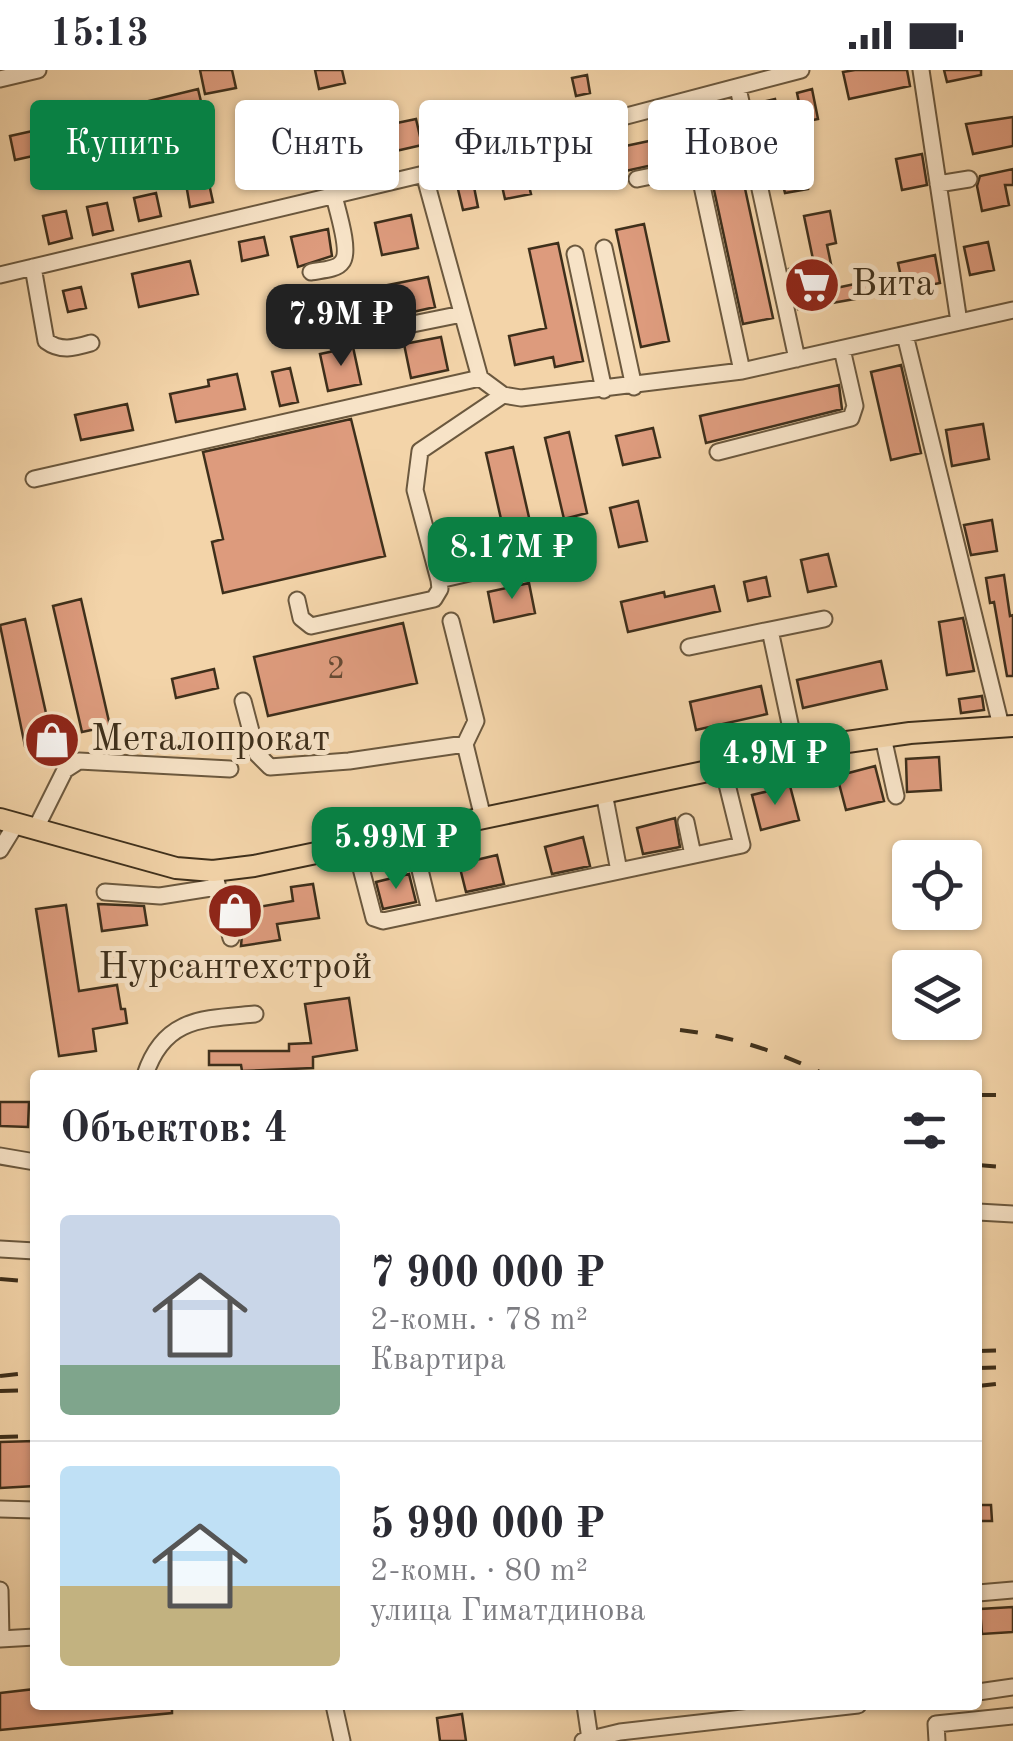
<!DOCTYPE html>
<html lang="ru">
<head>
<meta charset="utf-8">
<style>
  :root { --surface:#fff; --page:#f2f2f3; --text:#2b2b33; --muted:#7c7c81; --line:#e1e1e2; --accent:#0b8043 }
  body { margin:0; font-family:"Old Standard TT",serif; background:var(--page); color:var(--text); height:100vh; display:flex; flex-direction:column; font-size:38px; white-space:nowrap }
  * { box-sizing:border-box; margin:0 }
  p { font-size:32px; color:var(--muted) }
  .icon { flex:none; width:55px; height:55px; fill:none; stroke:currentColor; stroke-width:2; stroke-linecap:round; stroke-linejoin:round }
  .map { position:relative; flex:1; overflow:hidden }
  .side { position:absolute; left:30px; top:1000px; width:952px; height:640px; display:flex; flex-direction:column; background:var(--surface); border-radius:10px; box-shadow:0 2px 8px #0004 }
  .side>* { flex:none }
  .hud { position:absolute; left:30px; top:30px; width:955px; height:90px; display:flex; gap:20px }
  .buttons { position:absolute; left:892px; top:770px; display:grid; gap:20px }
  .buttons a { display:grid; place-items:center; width:90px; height:90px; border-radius:10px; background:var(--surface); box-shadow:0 2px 8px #0004; font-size:50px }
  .price { position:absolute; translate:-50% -85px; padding:0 22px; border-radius:20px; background:var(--accent); color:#fff; font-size:32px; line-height:65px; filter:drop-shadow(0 2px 5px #0008) }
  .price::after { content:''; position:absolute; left:50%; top:60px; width:30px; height:22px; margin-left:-15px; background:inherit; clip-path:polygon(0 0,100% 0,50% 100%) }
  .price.active { background:#222; color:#fff }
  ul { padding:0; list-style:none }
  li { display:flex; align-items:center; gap:30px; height:250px; padding:0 30px }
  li+li { border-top:2px solid var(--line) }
  li span { display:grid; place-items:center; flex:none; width:280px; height:200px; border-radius:10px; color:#555 }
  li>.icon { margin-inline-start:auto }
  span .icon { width:120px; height:120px; fill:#fffc; stroke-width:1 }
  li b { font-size:42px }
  h2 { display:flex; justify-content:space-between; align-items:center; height:120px; padding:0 30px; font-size:42px }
  .tag { padding:0 35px; border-radius:10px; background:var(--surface); box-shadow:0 2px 8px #0004; font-size:35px; line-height:90px }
  .tag.active { background:var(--accent); color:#fff }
  .status { display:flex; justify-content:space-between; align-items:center; height:70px; padding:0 50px; background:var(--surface); direction:ltr }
  .status svg { height:28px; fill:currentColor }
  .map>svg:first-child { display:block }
  .building { fill:#dd9b7d; stroke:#3e2f1b; stroke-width:2.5 }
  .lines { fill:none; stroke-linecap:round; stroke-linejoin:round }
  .minor-casing { stroke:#6b583e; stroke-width:19 }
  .major-casing { stroke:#3e2f1b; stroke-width:24 }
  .minor { stroke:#f7e3c7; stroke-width:15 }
  .major { stroke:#f3d4a9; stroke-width:20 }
  .rail { stroke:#3e2f1b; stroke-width:4; stroke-dasharray:18 18; stroke-linecap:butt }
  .labels { text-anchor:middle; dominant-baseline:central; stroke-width:10; stroke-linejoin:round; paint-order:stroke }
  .number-label { font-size:32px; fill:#664a34 }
  .poi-label { font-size:38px; fill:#3e2f1b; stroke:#f7e3c7; text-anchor:start }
</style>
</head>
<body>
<div class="status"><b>15:13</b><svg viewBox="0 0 49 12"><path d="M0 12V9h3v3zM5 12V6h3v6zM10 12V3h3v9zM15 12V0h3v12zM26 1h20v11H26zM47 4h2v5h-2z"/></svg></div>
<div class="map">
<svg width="1013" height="1671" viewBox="0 0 1013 1671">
  <rect width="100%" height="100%" fill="#f3d4a9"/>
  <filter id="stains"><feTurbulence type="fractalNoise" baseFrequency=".002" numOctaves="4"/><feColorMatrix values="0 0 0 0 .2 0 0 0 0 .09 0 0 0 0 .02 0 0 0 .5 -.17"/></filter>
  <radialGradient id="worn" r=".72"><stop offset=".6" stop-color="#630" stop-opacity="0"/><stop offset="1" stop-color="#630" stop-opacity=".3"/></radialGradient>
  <path class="building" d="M 200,0 L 232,0 L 236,18 L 205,24 Z
    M 315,0 L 342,0 L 345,13 L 319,19 Z
    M 855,0 L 907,0 L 910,16 L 849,29 L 843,2 Z
    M 944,0 L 981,0 L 981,5 L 947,12 Z
    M 587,5 L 590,23 L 576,26 L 572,8 Z
    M 198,19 L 204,44 L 121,63 L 116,39 Z
    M 812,19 L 818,49 L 803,52 L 797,23 Z
    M 775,29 L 781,57 L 759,62 L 753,34 Z
    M 479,33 L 484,58 L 457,64 L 452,39 Z
    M 1013,47 L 1013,76 L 973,84 L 966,54 Z
    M 416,49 L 422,75 L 374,86 L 368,59 Z
    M 734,53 L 739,76 L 621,102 L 616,78 Z
    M 37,60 L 42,84 L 15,90 L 10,66 Z
    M 316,73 L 321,100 L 296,106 L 291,79 Z
    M 593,80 L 598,102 L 582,105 L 577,83 Z
    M 922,84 L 927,115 L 902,120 L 896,89 Z
    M 556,88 L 561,110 L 529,116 L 531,124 L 505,129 L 499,103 Z
    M 264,94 L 268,112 L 250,116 L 246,97 Z
    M 1013,99 L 1013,115 L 1005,115 L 1009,135 L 982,141 L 977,116 L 980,106 Z
    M 741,100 L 773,248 L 743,254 L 711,106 Z
    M 805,102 L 808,119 L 785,123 L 781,107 Z
    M 208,109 L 213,132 L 190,137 L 186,114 Z
    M 473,112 L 478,137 L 463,140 L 457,115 Z
    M 156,123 L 161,146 L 139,151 L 134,128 Z
    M 107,133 L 113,160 L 93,165 L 87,137 Z
    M 66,141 L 72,168 L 49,174 L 43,146 Z
    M 830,141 L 836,173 L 827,175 L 836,218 L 869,211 L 872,226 L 798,239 L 789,199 L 814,194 L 804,146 Z
    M 411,145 L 418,178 L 382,185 L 375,153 Z
    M 644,154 L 669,271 L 641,277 L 616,160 Z
    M 328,159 L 332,186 L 298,197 L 291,167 Z
    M 264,167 L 268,185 L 242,191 L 239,172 Z
    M 988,172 L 994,200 L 970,205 L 964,177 Z
    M 558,173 L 583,291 L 555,297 L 553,287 L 515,295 L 509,266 L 546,258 L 529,179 Z
    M 935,185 L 940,213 L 904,220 L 898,193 Z
    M 190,191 L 198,224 L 139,237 L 132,204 Z
    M 428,207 L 435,237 L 395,246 L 388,215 Z
    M 81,217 L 86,238 L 68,242 L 63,221 Z
    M 441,267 L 448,300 L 411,308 L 404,274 Z
    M 353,277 L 361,314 L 328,321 L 320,284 Z
    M 901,295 L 921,383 L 891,390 L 871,302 Z
    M 290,298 L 298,332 L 280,336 L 272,302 Z
    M 237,304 L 245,339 L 176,352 L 170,324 L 209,316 L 208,310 Z
    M 839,315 L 842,339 L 706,373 L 700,346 Z
    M 127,334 L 133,360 L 81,370 L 75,345 Z
    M 351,349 L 385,486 L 223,523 L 212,472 L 223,469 L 203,382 Z
    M 983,354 L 989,389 L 952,396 L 946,360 Z
    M 653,358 L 660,387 L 623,395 L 616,366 Z
    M 569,362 L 587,443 L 564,449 L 545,368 Z
    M 513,377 L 533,465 L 506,471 L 486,383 Z
    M 638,431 L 647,471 L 619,477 L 610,438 Z
    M 992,450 L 997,481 L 971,485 L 964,455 Z
    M 828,484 L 836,516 L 808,522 L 801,490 Z
    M 1004,505 L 1010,546 L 1013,545 L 1013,606 L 1007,606 L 994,532 L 990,533 L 986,508 Z
    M 766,507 L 770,526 L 748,531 L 744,512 Z
    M 529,513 L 535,543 L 494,552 L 488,522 Z
    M 714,516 L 720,541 L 628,562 L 621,532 L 664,522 L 665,527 Z
    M 81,529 L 110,656 L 82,662 L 53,536 Z
    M 963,548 L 974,601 L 947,605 L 939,552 Z
    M 25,549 L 52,670 L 25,676 L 0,555 Z
    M 403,553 L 417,613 L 268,646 L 254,587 Z
    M 881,591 L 887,619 L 803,638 L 797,610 Z
    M 214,599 L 218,618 L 176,628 L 172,609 Z
    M 761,616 L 767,644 L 696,660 L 690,632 Z
    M 982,626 L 984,640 L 961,643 L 959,629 Z
    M 939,687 L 941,720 L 907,722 L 906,689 Z
    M 875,696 L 884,731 L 846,740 L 837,706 Z
    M 790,716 L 799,750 L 761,760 L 752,725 Z
    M 675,748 L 680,777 L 643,784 L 637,758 Z
    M 583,767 L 590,796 L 552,804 L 545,777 Z
    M 497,785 L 504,814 L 466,822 L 459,794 Z
    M 409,804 L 416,832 L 383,839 L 376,812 Z
    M 313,814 L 319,848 L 277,854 L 280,870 L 241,876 L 242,865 L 236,841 L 293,831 L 291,817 Z
    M 98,834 L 144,836 L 147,855 L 102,861 Z
    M 66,835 L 79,921 L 117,915 L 121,939 L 125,939 L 127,953 L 93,959 L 96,981 L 59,986 L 36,839 Z
    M 349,928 L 357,980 L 313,987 L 313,998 L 242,1001 L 241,995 L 209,995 L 209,981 L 289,981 L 289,974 L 311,973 L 305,934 Z
    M 0,1032 L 29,1032 L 28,1057 L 0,1056 Z
    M 35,1371 L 35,1416 L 0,1418 L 0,1372 Z
    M 979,1435 L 991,1435 L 992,1451 L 980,1451 Z
    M 1013,1537 L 1013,1562 L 982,1564 L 980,1539 Z
    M 35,1619 L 35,1635 L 172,1635 L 172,1643 L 0,1660 L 0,1623 Z
    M 462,1644 L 466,1671 L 440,1671 L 437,1648 Z"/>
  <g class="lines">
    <g class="minor-casing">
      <path id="minor" d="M 921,0 L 959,252
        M 0,9 L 38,0
        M 738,18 L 797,289
        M 424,104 L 480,308 L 503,325 L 521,328 L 742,301 L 1013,240
        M 637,109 L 753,85
        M 938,114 L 969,109
        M 702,116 L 742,301
        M 604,178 L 634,317
        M 575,184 L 604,320
        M 33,197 L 46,271 C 61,282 74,278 91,273
        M 311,202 C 320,200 337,200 342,192 C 351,182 337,139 334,126
        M 0,205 L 424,104 L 475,86 L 801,0
        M 380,247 L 384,256 L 393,258 L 462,244
        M 905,265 L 1001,656
        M 718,382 L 851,348 L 855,336 L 842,279
        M 34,409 L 480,308
        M 439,510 L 500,496
        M 297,530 L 301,548 L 311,556 L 434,529 L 440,519 L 439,510 L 415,420 L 420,381 L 503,325
        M 451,551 L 476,651 L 465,674 L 483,748
        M 770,560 L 824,549
        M 689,577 L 770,560 L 796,682
        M 243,631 L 257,684 L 270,697 L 349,691 L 465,674
        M 883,667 L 896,726
        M 604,723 L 619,801
        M 686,752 L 693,785
        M 35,760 L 65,700 L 79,691 L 230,699
        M 411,763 L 430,841
        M 355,775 L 374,848 L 383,851 L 430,841 L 742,775 L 723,698
        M 0,780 L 16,754
        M 216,810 L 231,868
        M 105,822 L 160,826 L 217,817
        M 145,1005 C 164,947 203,949 255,944
        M 0,1086 L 35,1092
        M 978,1142 L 1013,1144
        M 0,1179 L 35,1181
        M 0,1439 L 35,1440
        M 0,1520 L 1,1569
        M 978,1523 L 1013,1520
        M 0,1569 L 35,1567
        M 978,1622 L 1013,1617
        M 334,1635 L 342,1671
        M 585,1635 L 590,1669
        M 583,1671 L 620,1662 L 858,1635
        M 937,1671 L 936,1654 L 1013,1646"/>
    </g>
    <g class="major-casing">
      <path id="major" d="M 0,749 L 176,798 L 213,801 L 254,796 L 847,672 L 910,663 L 1013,656"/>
    </g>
    <use href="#minor" class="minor"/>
    <use href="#major" class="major"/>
    <path class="rail" d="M 680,960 C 732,966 779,982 826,1005
      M 978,1025 L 1013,1025
      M 978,1095 L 1013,1098
      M 0,1209 L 35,1212
      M 978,1281 L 1013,1280
      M 978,1298 L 1013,1297
      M 0,1306 L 35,1302
      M 978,1316 L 1013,1312
      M 0,1321 L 35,1320
      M 0,1367 L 35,1366"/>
  </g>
  <defs>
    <g id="supermarket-disc" transform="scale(2.875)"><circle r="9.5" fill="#8f2418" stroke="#f7e3c7"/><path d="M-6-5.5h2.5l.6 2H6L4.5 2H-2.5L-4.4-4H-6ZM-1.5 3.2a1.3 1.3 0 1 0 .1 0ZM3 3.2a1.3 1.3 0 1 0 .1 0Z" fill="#fff"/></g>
    <g id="shop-disc" transform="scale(2.875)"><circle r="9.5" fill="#8f2418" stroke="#f7e3c7"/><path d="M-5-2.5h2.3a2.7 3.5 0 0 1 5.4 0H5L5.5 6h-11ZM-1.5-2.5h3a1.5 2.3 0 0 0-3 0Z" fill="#fff"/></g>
  </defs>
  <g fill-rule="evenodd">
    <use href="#supermarket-disc" x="812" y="215"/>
    <use href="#shop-disc" x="52" y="670"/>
    <use href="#shop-disc" x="235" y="841"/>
  </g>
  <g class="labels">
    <g class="number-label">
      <text x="336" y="600">2</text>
    </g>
    <g class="poi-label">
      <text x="851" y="215">Вита</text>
      <text x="91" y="670">Металопрокат</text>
      <text x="235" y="898" text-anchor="middle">Нурсантехстрой</text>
    </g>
  </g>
  <rect width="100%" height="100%" filter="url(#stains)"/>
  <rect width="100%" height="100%" fill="url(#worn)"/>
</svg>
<div class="buttons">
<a><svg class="icon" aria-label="locate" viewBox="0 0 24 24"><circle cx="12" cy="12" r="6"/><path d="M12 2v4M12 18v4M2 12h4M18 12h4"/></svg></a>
<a><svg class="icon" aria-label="layers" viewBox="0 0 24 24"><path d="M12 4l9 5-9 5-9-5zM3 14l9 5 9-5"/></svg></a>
</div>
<b class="price active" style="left:341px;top:299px">7.9M ₽</b>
<b class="price" style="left:512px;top:532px">8.17M ₽</b>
<b class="price" style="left:775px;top:738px">4.9M ₽</b>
<b class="price" style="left:396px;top:822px">5.99M ₽</b>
<div class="hud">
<a class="tag active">Купить</a>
<a class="tag">Снять</a>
<a class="tag">Фильтры</a>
<a class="tag">Новое</a>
</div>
<section class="side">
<h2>Объектов: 4<svg class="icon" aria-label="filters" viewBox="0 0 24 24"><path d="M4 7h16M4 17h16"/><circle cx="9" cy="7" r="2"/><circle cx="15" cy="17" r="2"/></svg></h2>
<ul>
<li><span style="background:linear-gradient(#c9d6e8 75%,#7fa58c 0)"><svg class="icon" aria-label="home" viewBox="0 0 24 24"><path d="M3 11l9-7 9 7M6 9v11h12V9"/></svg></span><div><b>7 900 000 ₽</b><p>2-комн. · 78 m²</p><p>Квартира</p></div></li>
<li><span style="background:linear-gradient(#bfe0f5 60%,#c2b280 0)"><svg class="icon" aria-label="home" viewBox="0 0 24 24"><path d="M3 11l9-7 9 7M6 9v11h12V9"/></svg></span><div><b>5 990 000 ₽</b><p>2-комн. · 80 m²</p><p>улица Гиматдинова</p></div></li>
</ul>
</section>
</div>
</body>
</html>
